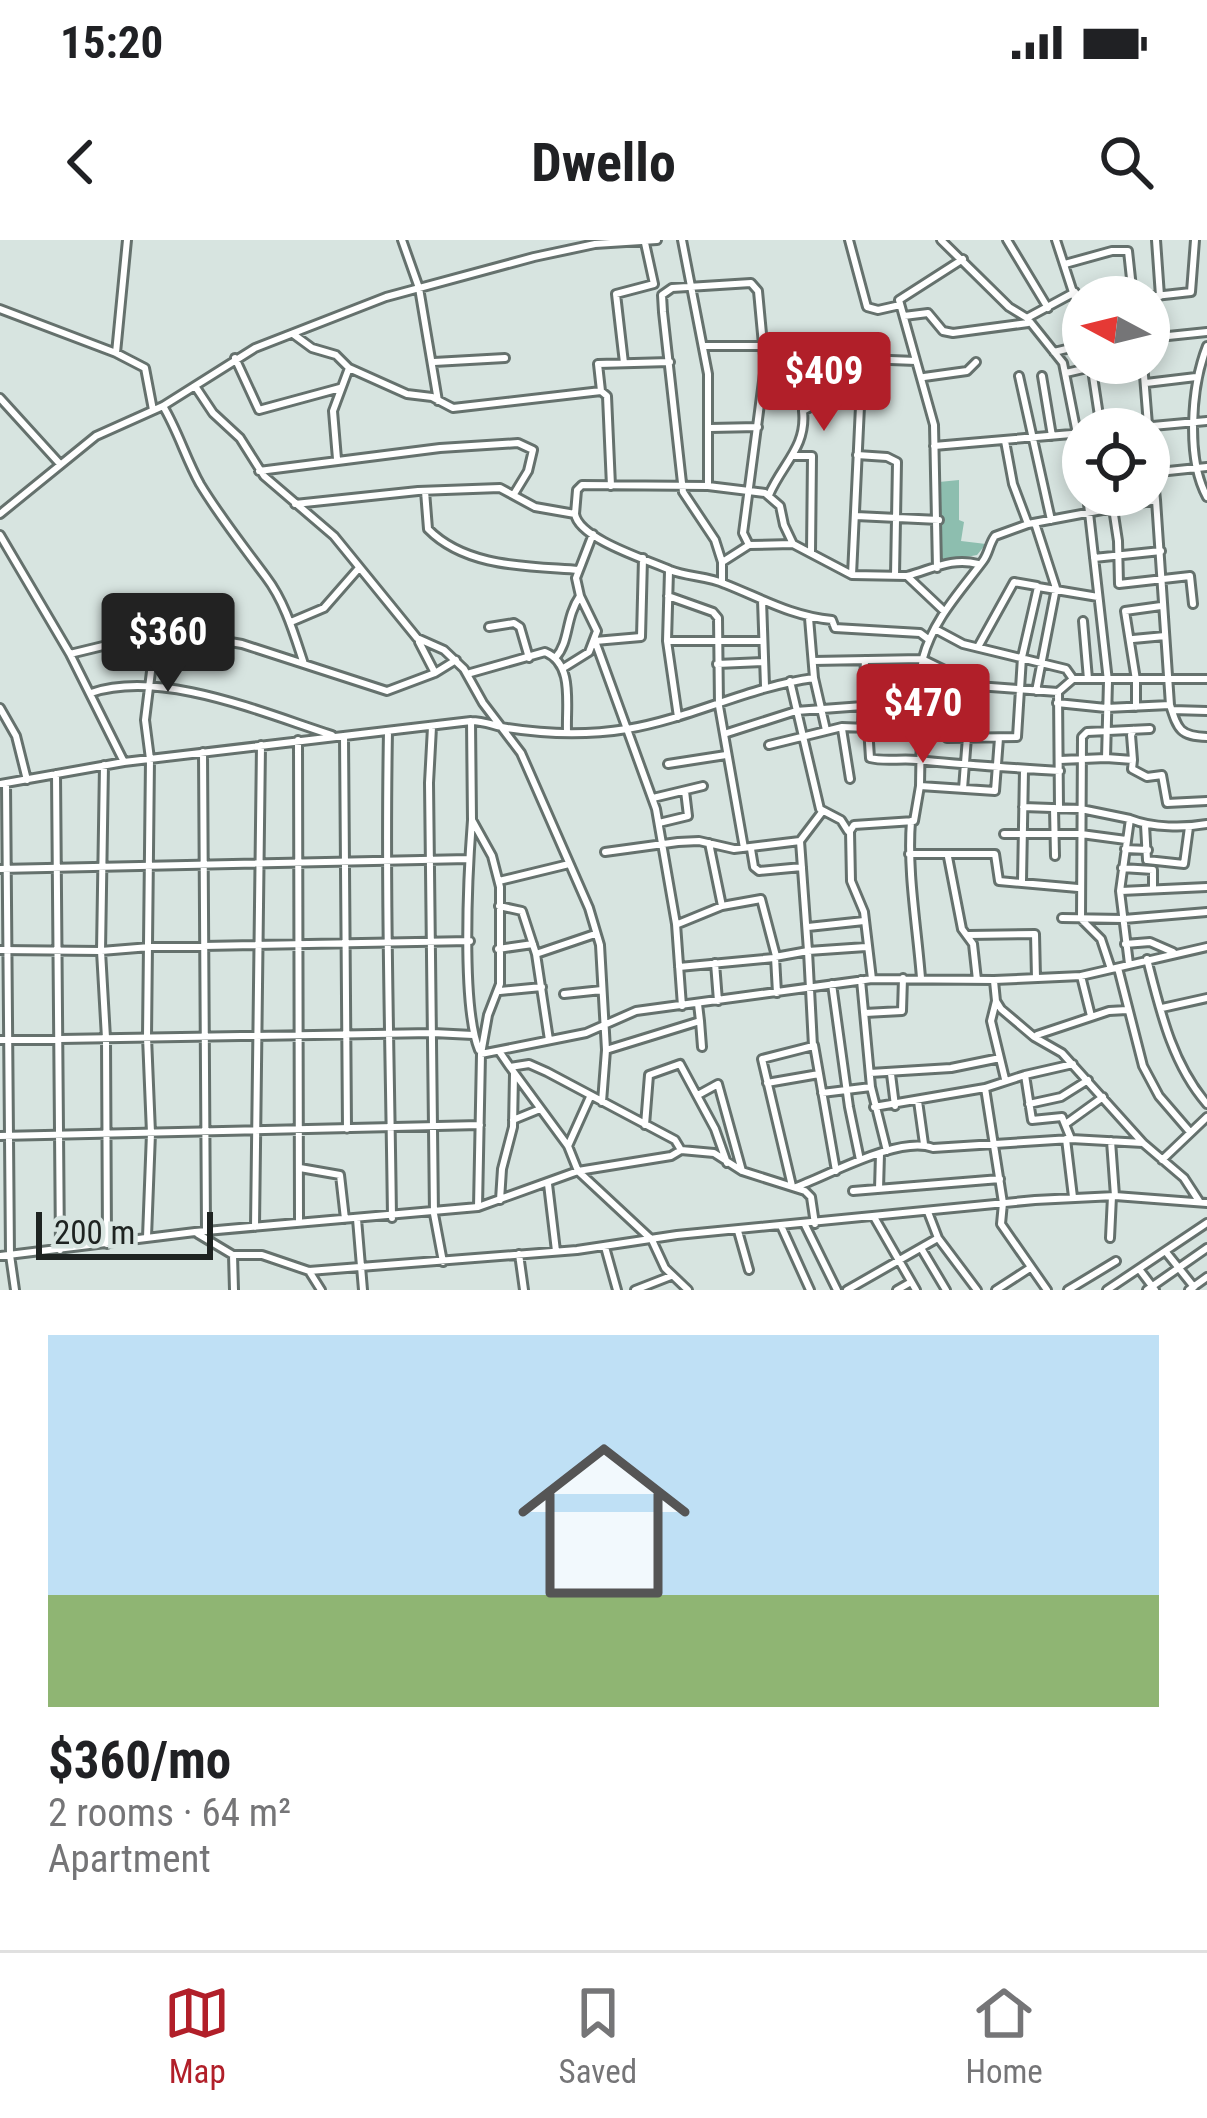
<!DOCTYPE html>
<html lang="en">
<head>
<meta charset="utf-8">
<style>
  :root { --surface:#fff; --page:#f2f2f2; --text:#202124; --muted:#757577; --line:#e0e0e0; --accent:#b11f29 }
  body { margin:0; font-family:"Roboto Condensed",sans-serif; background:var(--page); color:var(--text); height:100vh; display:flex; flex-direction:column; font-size:45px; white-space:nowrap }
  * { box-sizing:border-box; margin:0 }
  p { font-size:39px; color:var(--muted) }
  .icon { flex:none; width:66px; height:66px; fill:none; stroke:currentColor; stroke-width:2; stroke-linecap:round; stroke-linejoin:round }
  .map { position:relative; height:1050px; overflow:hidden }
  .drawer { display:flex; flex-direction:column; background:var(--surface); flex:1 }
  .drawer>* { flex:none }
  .needle { width:78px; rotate:277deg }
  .tools { position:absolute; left:1062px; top:36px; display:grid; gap:24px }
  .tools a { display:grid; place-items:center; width:108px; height:108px; border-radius:50%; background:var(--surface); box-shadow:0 6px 18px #0003; font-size:60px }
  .scale { position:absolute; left:36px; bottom:30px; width:177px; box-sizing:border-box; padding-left:12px; border:6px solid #1e2321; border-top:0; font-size:33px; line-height:42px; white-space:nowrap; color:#1e2321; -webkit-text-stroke:9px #d7e4e0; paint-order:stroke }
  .price { position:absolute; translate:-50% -102px; padding:0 27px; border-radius:12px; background:var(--accent); color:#fff; font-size:39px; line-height:78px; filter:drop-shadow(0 3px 6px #0008) }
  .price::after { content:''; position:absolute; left:50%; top:72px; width:36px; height:27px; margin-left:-18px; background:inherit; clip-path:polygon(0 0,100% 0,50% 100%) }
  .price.current { background:#222; color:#fff }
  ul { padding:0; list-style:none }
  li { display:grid; align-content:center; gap:24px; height:636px; padding:0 48px }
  li span { display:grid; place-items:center; height:372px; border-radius:0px; color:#555 }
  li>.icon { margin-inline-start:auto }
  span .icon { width:216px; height:216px; fill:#fffc; stroke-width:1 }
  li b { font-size:51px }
  .status { display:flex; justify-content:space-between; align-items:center; height:84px; padding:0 60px; background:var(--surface); direction:ltr }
  .status svg { height:33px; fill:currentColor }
  header { display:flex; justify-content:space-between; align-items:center; height:156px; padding:0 48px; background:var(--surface); font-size:54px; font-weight:700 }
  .tab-bar { display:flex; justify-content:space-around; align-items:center; height:168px; border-top:3px solid var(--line); background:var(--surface); font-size:33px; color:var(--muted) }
  .tab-bar a { display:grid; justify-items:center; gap:6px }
  .tab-bar .current { color:var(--accent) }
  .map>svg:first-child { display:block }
  .green { fill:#8dbeaf }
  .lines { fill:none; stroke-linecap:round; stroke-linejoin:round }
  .minor-casing { stroke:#65716d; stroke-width:12 }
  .minor { stroke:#fff; stroke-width:6 }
</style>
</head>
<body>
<div class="status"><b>15:20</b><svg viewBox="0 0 49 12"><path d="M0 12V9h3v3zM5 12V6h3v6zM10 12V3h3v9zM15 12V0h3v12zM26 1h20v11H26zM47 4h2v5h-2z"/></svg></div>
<header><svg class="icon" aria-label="back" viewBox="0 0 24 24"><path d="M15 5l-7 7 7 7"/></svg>Dwello<svg class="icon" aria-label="search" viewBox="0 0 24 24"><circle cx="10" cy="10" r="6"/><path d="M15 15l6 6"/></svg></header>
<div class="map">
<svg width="1207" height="1050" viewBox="0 0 1207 1050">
  <rect width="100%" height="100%" fill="#d7e4e0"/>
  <path class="green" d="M 959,240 L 959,280 L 964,282 L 961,301 L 986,304 L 977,315 L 940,322 L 939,242 Z"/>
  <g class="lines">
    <g class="minor-casing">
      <path id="minor" d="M 402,0 L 419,48 L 438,161
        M 682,0 L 708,134 L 708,246
        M 849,0 L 867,67 L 878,70 L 900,65
        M 941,0 L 1009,67 L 1027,78 L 1063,123 L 1083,224
        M 1007,0 L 1048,68
        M 1056,0 L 1083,83
        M 1156,0 L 1160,56
        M 1065,24 L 1112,11 L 1128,11 L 1133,57
        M 1146,57 L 1191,52 L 1195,0
        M 0,69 L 116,113 L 145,128 L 153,170
        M 904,76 L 928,73 L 943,91 L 953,93 L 1028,83
        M 1027,78 L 1075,52
        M 293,94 L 312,108 L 336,115 L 349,128 L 407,154 L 432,157 L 453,168 L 601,151 L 598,124 L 670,122
        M 1149,98 L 1207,92
        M 703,106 L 801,106 L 863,121
        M 1207,106 C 1191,147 1186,219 1207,257
        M 1054,112 L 1083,105
        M 116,113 L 127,0
        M 235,118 L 259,170 L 340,148
        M 434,122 L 505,118
        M 624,123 L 616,54 L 654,44 L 645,3
        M 1091,123 L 1101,189
        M 1143,123 L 1148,185
        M 1066,133 L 1092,127
        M 1019,136 L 1051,280
        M 1042,136 L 1052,196
        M 924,137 L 967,131 L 976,122
        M 1146,143 L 1196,137
        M 195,146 L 213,173 L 240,198 L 264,236 L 334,296 L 417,398 L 444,410 L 464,429 L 483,463 L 521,513 L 589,668 L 600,705 L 606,810 L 602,862
        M 601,151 L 607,156 L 611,246
        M 0,158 L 60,224
        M 163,166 C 178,191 186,219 200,244 C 220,277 243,306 266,337 C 285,362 294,394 304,424
        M 710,188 L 758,187
        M 1120,189 L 1207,181
        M 1005,201 L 1013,244 L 1028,284
        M 934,206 L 1083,193
        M 857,215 L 887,217 L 897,222 L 895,336
        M 793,216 L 812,216 L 811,313
        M 337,219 L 333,171 L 349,128
        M 259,231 L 440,208 L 518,203 L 533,210 L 528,231 L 514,254
        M 1149,233 L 1207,227
        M 425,251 L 428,289 C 466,328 529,326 579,330
        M 769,255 C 782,224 807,207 803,171 C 828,160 828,136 836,114
        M 1087,255 L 1108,441 L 1106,518 L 1133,520 L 1132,529 L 1147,537 L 1162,535 L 1167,563 L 1207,561
        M 1111,255 L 1118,301 L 1119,344 L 1190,336 L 1193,364
        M 1156,260 L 1170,465 C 1178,490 1180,496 1207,497
        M 295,264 L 418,251 L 500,248 L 535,267 L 575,274 C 579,299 648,320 670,330 C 687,337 708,336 725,344 C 763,359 791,376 832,380 L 835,388 L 920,393 L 928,399
        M 0,274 L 96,196 L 163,166 L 255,108 L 386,57 L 534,17 L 595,4 L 657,0
        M 575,274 L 577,250 L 582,245 L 708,246 L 765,253 L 780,266 L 784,285 L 793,304 L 852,335 L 907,336 L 944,371
        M 856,276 L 939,280
        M 1035,283 L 1056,348 L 1036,451
        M 0,295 L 70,414
        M 643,318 L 641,397 L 595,401 L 656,569 L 676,684 L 682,766
        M 1094,318 L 1161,311
        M 724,321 L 749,305 L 793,304
        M 937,328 L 934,185 L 899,60 L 963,19
        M 669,331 L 667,401 L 678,477
        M 852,335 L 862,124 L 865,119 L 916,121
        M 907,336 C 933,329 952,317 978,324
        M 722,342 L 722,322 L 715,300 L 683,252 L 663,72 L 662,55 L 672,48 L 751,43 L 758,51 L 765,126 L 743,293 L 749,305
        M 668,356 L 713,372 L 718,378 L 719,466 L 744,608
        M 762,360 L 765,446
        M 809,378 L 814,438 L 826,490
        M 1083,381 L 1088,439
        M 291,382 L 324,368 L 359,328
        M 489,387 L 514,383 L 520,387 L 529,418
        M 935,389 L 963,404 L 1066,429 L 1073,439
        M 1133,399 L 1165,396
        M 667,401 L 762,401
        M 978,407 L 1014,342 L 1037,346
        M 556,417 C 570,401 565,378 580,356
        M 923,418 C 933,380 960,352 983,321 C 989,313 989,304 995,296 L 1028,284 L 1156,260 L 1149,190
        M 813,421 L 922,419 L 977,446 L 1058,452 L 1073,439 L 1207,439
        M 717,424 L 763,422
        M 565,427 L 589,412 L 597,391 L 580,356 L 576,338 L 593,294
        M 435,433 L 456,420
        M 467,434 L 545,412 C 574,424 566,463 567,491
        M 790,441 L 820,569 L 841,580 L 848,591
        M 1058,452 L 1059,568
        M 91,453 C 161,429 263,473 332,495
        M 1057,463 L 1106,468 L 1170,465
        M 942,464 L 943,494 L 947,498 L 1017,497 L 1022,417 L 1038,347 L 1098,357
        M 1136,467 L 1136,440 L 1125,371 L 1161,366
        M 0,468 L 16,496 L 27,540
        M 1172,470 L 1207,471
        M 471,481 L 472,580 L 492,616 L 500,647 L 500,744 L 488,775 L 481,814
        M 862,486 L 865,420
        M 432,487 L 429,543 L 434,974 L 443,1022
        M 868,487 L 870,518 C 885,522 901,518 917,520 C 965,525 1012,528 1060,531
        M 842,489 L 850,539
        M 388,491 C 385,653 390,815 392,978
        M 724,494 L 796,471 L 863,466
        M 344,496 L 347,889
        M 298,500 L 299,982
        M 769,505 L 842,487 L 919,490
        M 203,512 L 206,991
        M 1060,520 L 1106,518
        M 1133,520 L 1131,495 L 1134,490
        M 124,522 L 70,414 L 165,391 L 242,404 L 387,451 L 435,433 L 419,402
        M 668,524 L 726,515
        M 104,525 L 101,711 L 106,798 L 107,1004
        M 56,534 L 60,1010
        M 0,544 L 124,522 L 471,481 C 485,481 494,486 507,488 C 545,494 589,495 627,489 C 692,478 748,447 814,438
        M 6,544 L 10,1015 L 15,1050
        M 920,546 L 922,424
        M 963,549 L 971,445
        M 653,558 L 703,546
        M 1023,567 L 1081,569 L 1130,579
        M 1054,568 L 1055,616
        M 472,580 C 468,632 461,765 479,810
        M 911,581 C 907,632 917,686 921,738
        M 659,583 L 688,576 L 685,551
        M 1145,585 L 1147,620
        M 1004,594 L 1081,594 L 1126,600
        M 800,601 L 822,572
        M 709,603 L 722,666
        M 751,609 L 754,627 L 759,631 L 802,627
        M 1125,609 L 1148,610
        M 605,612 L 678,602 L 699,601 L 734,609 L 800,601 L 808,711 L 775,717 L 777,753
        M 909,614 L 995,614 L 999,641 L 1078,648
        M 948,617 L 962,689 L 973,704 L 977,740
        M 1147,620 L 1184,624 L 1189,587
        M 1122,628 L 1153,630 L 1153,649
        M 0,629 L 469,619
        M 499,641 L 569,624
        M 1022,641 L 1024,530
        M 1121,651 L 1207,647
        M 499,666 L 522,671 L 536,714 L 549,800
        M 1062,678 L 1124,679 L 1207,672
        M 678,684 L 722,666 L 761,659 L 776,716
        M 808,687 L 864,681
        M 968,695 L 1035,694 L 1036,738
        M 1125,704 L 1150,702 L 1173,712
        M 498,709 L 533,704
        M 0,710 L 101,711 L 150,707 L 470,701
        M 536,714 L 595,694
        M 1147,719 C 1160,770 1172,824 1207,864
        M 715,723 L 718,761
        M 1129,724 L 1120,651 L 1130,579 C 1153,588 1184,588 1207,584
        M 679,727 L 774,718
        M 1118,728 L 1143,826 L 1159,856 L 1190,892
        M 1111,729 L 1101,699 L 1081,679 L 1082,497 L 1087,492 L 1150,489
        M 1081,736 L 1091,776
        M 872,739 L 864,672 L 851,641 L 850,591 L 854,585 L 914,581 L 920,546 L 995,551 L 999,498
        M 861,740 L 871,847 L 887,911
        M 994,741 L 996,761 L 1001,769 L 1034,797 L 1062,813 L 1143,903 L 1184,938 L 1199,961
        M 832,744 L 849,867 L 860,920
        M 500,751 L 542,747
        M 564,754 L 602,750
        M 996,761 L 991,781 L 1005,839
        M 1162,768 L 1207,758
        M 865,773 L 902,771 L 903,738
        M 700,781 L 702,807
        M 1037,795 L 1109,771 L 1127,770
        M 0,800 L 433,793 L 473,795
        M 814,805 L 836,931
        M 606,810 L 700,781 L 698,764
        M 499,811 L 510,827 L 529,824 L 547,832 L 675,900 L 681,910 L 714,913 L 742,931 L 805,951 L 811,957 L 815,984
        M 510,827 L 568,906 L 578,931 L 652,1000 L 665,1028 L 688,1050
        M 870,833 L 951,828 L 1000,818
        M 891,834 L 895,866
        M 1025,835 L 1073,824
        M 767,843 L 819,834
        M 985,848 L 1025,835 L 1032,880 L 1062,877 L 1071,899
        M 822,853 L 871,847
        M 698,855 L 718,844 L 742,931
        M 918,861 L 924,904
        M 1029,864 L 1061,857 L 1088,840
        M 874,867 L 985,848 L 1003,963 L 1001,984 L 1047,1050
        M 513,880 L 540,869
        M 1067,883 L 1103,857
        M 645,885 L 649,835 L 680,824 L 715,889 L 727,923
        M 0,896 L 480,885
        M 1066,899 L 1073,957
        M 1111,901 L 1115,956
        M 568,906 L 590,857
        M 1162,920 L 1207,877
        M 300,928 L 340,935 L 345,979
        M 548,944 L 556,1011
        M 792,946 L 762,819 L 813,806 L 808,711 L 866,707
        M 796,947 C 829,935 900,895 933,908 L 1071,899 L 1143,903
        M 879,949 L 880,914
        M 853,951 L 1000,939
        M 500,960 L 502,929 L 513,887 L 514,834
        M 478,967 L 578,931 L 671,916 L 681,910
        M 928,972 L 938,998 L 977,1050
        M 874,977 L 916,1050
        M 357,979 L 363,1050
        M 805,985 L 837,1050
        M 255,987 L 261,505
        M 782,988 L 810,1050
        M 738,991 L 749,1030
        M 198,994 L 233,1015 L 262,1015 L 309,1031 L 577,1010 L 677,995 L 1035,960 L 1115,956 L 1207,963
        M 147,997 L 151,893 L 147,797 L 150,519 L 145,480 L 156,391
        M 1110,998 L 1112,956
        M 605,1007 L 617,1050
        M 921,1008 L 946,1050
        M 1166,1012 L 1194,1047
        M 519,1014 L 524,1050
        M 233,1015 L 234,1050
        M 0,1016 L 195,992 L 478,967 L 481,814 L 586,793 L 636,771 L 872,739 L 994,740 L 1081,736 L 1207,707
        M 1139,1029 L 1155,1050
        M 309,1031 L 321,1050
        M 635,1050 L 671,1036
        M 847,1050 L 938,998
        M 897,1050 L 911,1042
        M 996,1050 L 1030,1028
        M 1068,1050 L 1116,1021
        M 1107,1050 L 1207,983
        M 1147,1050 L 1207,1008
        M 1189,1050 L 1207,1037"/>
    </g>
    <use href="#minor" class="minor"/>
  </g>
</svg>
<div class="tools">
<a><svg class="needle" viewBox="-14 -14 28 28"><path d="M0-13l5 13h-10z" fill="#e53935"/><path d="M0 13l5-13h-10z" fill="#757577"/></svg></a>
<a><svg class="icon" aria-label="locate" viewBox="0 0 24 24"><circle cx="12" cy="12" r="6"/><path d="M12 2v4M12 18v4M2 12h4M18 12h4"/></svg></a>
</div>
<div class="scale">200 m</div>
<b class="price" style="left:824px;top:194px">$409</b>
<b class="price current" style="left:168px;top:455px">$360</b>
<b class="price" style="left:923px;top:526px">$470</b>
</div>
<section class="drawer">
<ul>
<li><span style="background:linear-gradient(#bfe0f5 70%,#8fb573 0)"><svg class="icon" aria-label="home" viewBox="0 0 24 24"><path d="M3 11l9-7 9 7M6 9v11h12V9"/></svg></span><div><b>$360/mo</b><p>2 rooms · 64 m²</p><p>Apartment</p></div></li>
</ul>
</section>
<nav class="tab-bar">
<a class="current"><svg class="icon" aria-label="map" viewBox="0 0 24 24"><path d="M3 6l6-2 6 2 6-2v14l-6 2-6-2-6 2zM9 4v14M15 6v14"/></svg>Map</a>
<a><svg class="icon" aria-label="saved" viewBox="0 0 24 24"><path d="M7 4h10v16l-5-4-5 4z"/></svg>Saved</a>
<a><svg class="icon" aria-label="home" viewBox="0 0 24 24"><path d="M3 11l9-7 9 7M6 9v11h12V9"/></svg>Home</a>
</nav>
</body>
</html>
